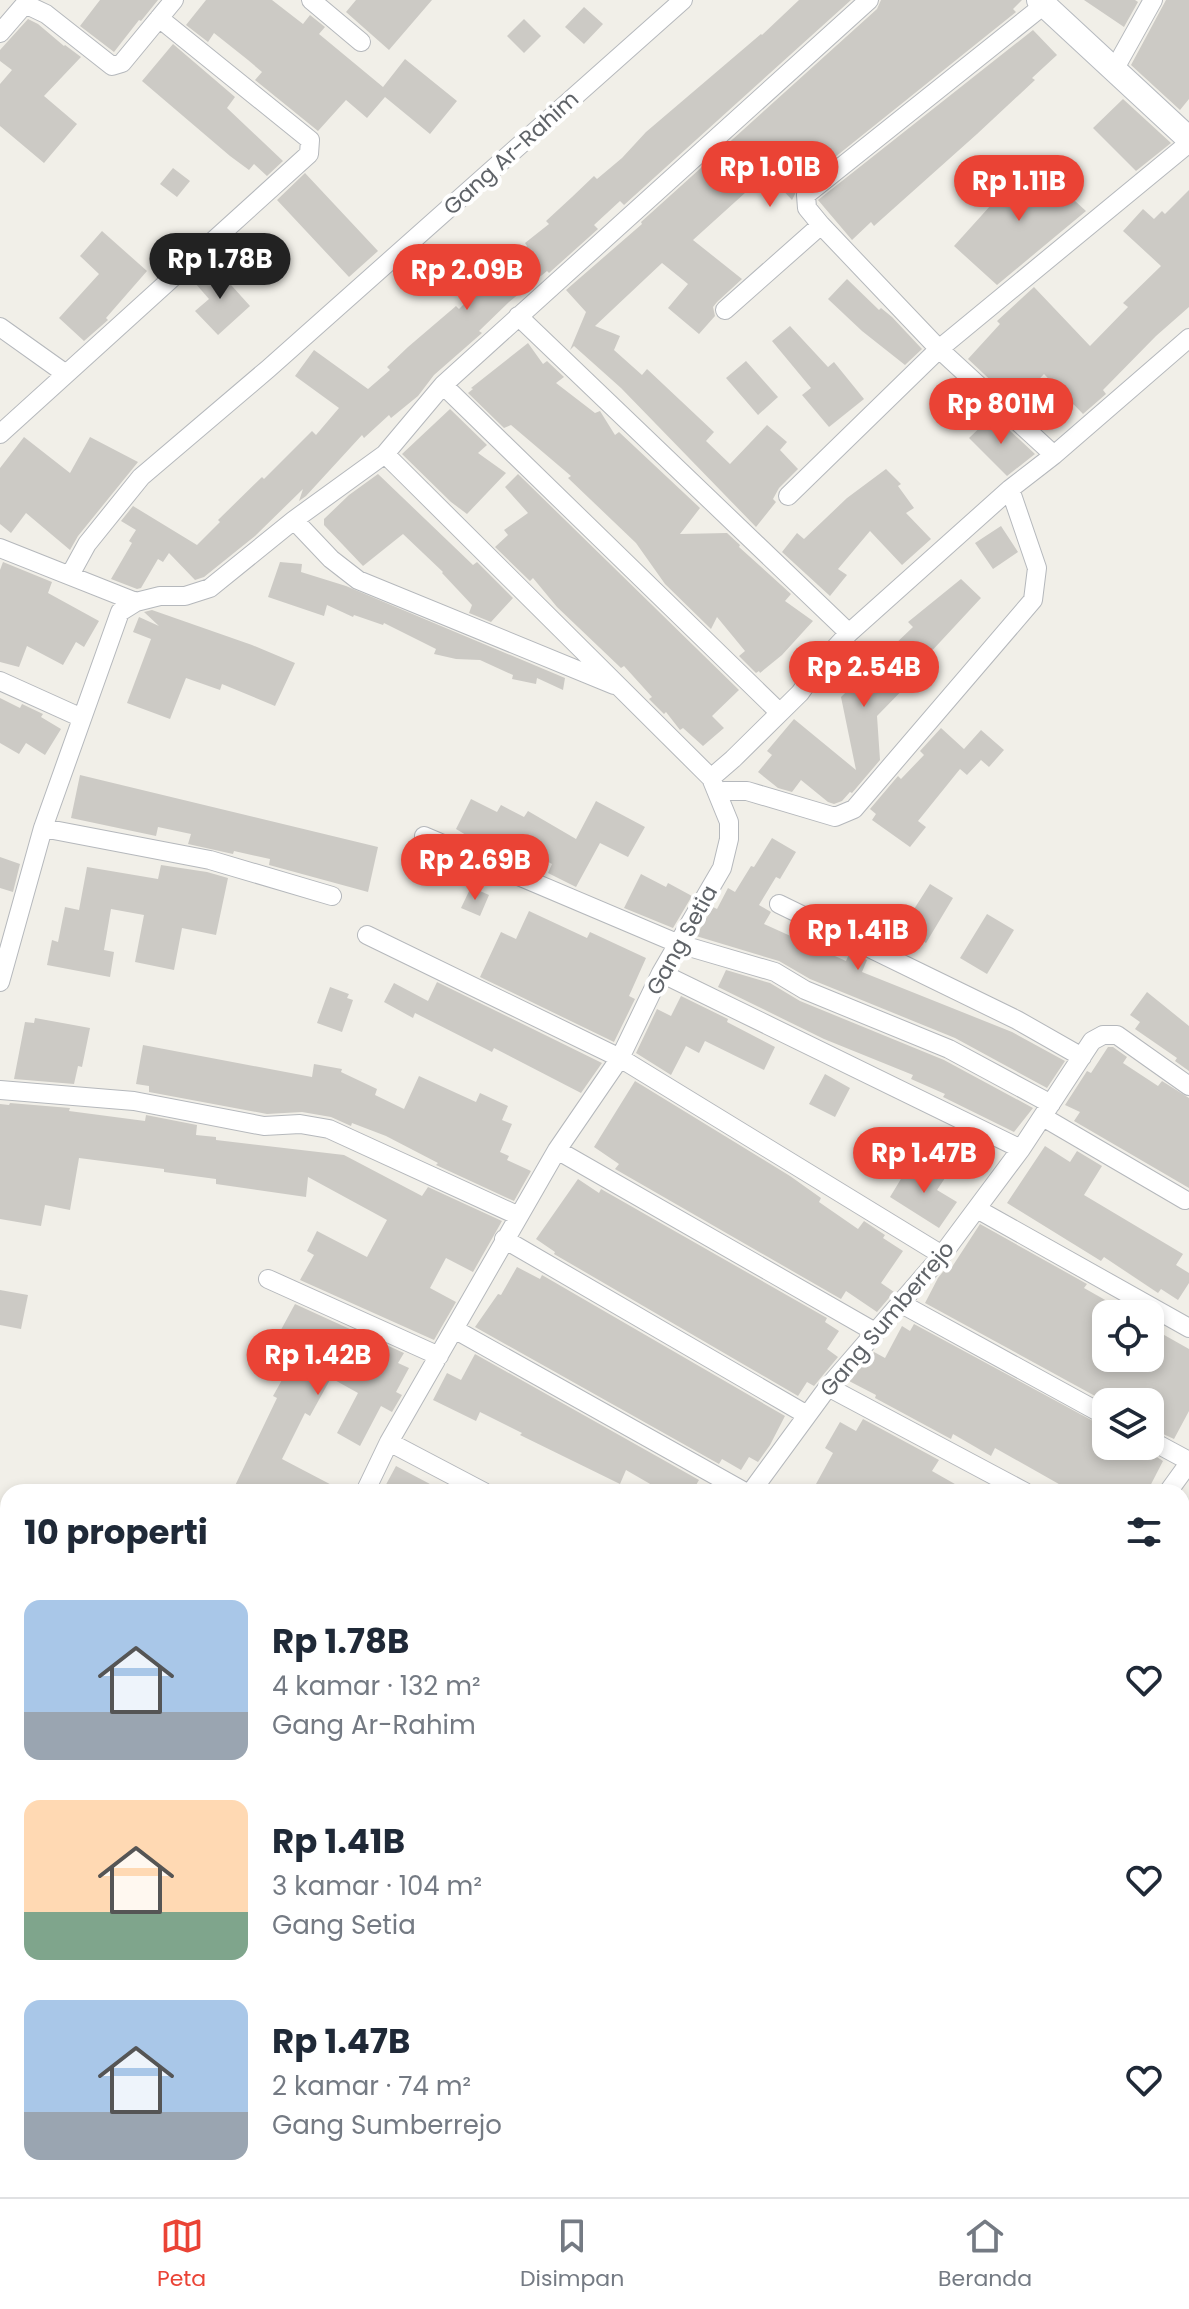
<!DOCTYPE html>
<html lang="id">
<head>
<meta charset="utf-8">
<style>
  :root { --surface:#fff; --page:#f6f6f7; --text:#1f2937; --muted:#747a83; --line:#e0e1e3; --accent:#ea4335 }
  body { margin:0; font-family:Poppins,sans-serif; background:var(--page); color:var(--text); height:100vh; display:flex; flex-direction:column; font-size:30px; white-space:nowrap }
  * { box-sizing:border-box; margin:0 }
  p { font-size:26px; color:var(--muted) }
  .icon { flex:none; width:44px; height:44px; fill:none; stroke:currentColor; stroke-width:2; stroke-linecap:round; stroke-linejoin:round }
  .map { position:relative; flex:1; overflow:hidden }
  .sheet { position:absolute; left:0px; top:1484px; width:1190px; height:714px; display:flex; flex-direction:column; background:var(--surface); border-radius:24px 24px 0 0; box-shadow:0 4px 12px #0003 }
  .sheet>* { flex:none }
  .controls { position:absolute; left:1092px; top:1300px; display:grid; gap:16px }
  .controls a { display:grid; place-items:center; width:72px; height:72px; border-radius:16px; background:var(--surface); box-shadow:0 4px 12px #0003; font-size:40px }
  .price { position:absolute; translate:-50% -68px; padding:0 18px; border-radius:28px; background:var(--accent); color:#fff; font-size:26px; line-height:52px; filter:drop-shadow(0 2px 4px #0008) }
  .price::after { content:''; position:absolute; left:50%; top:48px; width:24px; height:18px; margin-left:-12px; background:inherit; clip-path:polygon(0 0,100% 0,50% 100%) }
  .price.active { background:#222; color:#fff }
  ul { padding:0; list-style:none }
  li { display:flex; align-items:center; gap:24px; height:200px; padding:0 24px }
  li span { display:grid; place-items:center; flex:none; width:224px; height:160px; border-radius:16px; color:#555 }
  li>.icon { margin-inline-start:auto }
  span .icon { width:96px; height:96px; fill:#fffc; stroke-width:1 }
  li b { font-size:34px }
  h2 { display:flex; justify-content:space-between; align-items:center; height:96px; padding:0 24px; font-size:34px }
  .dock { display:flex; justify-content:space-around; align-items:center; height:112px; border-top:2px solid var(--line); background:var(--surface); font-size:22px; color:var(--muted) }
  .dock a { display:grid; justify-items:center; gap:4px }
  .dock .active { color:var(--accent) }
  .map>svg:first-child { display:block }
  .building { fill:#cccac5 }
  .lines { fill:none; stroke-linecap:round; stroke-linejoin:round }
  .street-casing { stroke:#b5b8bc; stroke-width:20 }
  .secondary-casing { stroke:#b6babf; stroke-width:26 }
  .street { stroke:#fff; stroke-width:18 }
  .secondary { stroke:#fff; stroke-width:24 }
  .labels { text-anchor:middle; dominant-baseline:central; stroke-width:8; stroke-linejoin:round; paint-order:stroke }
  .street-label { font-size:22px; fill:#5f6368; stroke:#fff }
</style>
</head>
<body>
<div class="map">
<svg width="1189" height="2197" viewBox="0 0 1189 2197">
  <rect width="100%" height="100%" fill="#f1efe8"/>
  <path class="building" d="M 100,0 L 158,0 L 141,21 L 139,20 L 114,52 L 80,26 Z
    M 206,0 L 272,0 L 303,24 L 310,15 L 325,27 L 319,34 L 383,87 L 405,59 L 457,101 L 430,134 L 385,97 L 367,118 L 346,100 L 318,131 L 255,80 L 262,72 L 248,60 L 214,33 L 208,42 L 186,25 Z
    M 356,0 L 432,0 L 389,50 L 346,12 Z
    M 799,0 L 851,0 L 624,205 L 620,201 L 594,225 L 598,229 L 549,273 L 547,271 L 509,302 L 479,331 L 482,333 L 434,375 L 418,396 L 391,418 L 389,415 L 364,438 L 362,435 L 306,496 L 299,501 L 303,489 L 255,536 L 204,577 L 195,580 L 169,553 L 163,562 L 158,559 L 141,588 L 137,589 L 111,579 L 132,543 L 129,541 L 136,530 L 121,521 L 133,506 L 197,545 L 220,522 L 218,520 L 262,477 L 264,479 L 312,431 L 316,435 L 339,408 L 295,376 L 314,350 L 368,389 L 390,370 L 387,367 L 408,347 L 456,306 L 459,309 L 482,286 L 480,283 L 527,246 L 525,243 L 549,224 L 546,221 L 572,197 L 594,176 L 597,179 L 622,158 L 646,132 L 761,34 L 762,35 Z
    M 881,0 L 1022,0 L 1013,9 L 1016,12 L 799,186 L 792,200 L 767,173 L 693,240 L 742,279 L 717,302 L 713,307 L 715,316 L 699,334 L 668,308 L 688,284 L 662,263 L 595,326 L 620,336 L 614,350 L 642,375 L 647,369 L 714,432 L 706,441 L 730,464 L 767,425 L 787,442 L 780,450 L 798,469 L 779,488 L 773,499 L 776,502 L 756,527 L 621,388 L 574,346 L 570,350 L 586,312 L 566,290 L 642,224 L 641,222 L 877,9 Z
    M 1084,0 L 1135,0 L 1138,2 L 1124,27 Z
    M 1166,0 L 1189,0 L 1189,99 L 1180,110 L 1131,65 Z
    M 584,7 L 603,24 L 584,44 L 565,27 Z
    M 28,19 L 38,24 L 64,46 L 65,45 L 81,57 L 44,96 L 77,124 L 44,163 L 0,126 L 0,84 L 12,70 L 0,61 L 0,50 Z
    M 524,19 L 541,36 L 524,53 L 507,36 Z
    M 1033,30 L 1057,55 L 1032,78 L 1035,80 L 977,134 L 874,226 L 871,222 L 852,240 L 818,200 Z
    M 173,44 L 235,97 L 227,108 L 283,161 L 267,176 L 254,164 L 249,170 L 230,156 L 142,81 Z
    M 1123,99 L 1171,143 L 1136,171 L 1093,128 Z
    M 1028,158 L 1086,211 L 997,285 L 954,246 L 1000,195 L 996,192 Z
    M 173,168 L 190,181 L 177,197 L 160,184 Z
    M 305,173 L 378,251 L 349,277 L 277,200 Z
    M 1189,190 L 1189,307 L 1156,336 L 1103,390 L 1106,394 L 1083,414 L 1044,374 L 1016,404 L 968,359 L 1000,324 L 997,321 L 1034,287 L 1090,346 L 1128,307 L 1123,303 L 1161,266 L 1123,231 L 1143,209 L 1154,219 L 1162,211 L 1165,214 Z
    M 102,231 L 147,271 L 106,318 L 108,320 L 84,341 L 59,318 L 99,274 L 80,256 Z
    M 214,266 L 250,306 L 218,335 L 195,311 L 209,299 L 195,283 Z
    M 847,279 L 879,310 L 881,308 L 892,317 L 922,349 L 905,365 L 862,331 L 828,299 Z
    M 790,326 L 828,367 L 834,362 L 864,399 L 829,427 L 802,395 L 811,388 L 772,341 Z
    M 528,343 L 543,364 L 547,361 L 564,377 L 556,383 L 595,413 L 600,411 L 615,435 L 619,432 L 700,508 L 680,534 L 727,533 L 740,545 L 739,547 L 791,594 L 785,601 L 813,621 L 782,655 L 760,673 L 759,671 L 756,673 L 739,656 L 745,651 L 717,617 L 711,629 L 665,584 L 636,543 L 568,478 L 571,476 L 511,425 L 504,428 L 468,393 L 473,389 L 471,388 Z
    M 746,361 L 778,397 L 758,415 L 726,378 Z
    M 450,409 L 487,445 L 478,453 L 506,473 L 467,514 L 451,502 L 402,454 Z
    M 993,415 L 1035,454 L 1007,476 L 969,438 Z
    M 24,437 L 70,473 L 90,437 L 138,462 L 78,536 L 70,550 L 26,513 L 11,533 L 0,524 L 0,468 Z
    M 886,469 L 901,484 L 898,486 L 914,508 L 906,513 L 931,539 L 902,565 L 870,531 L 838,569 L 847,575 L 830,596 L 782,552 L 797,533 L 804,539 L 847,498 Z
    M 378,474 L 473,565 L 477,562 L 513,598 L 491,622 L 469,613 L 472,605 L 442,573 L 443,572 L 403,534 L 363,566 L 324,525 L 324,519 L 349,495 Z
    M 518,474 L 739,690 L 712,716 L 724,728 L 703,746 L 683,728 L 680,730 L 666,712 L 664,714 L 649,699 L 652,697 L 624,666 L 621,668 L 557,607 L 533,578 L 530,581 L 495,547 L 508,535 L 504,530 L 528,513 L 505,487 Z
    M 1001,526 L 1018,552 L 993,569 L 975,543 Z
    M 3,562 L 52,582 L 48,593 L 99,621 L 84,647 L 76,642 L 63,665 L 27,646 L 19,667 L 0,662 L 0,570 Z
    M 280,562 L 302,564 L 301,572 L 346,586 L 565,678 L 563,690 L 537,678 L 536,684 L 512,679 L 513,675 L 480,660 L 456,659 L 434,654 L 436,649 L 384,623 L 383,625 L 354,615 L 353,617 L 327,605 L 324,616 L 268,597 Z
    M 961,579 L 981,598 L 928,655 L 919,670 L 920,672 L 877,716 L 880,760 L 852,793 L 850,792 L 842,801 L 834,804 L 828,802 L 801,780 L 792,792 L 778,788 L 758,772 L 772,755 L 767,751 L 794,719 L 856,770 L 841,697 L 874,665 L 888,676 L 902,658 L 891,648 L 913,627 L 908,622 Z
    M 152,610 L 252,645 L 295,663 L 275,706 L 222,684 L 220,690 L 186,678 L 170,719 L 127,703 L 151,639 L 133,632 L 139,617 L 159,626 L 144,612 Z
    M 0,698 L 20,708 L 22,704 L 43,714 L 41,717 L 61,729 L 45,755 L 26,743 L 19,754 L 0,743 Z
    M 941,728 L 964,749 L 981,730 L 1004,750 L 989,767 L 981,760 L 967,775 L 960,769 L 918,821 L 926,827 L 910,847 L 872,820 L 876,814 L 870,809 L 898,776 L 901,779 L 924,755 L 920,751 Z
    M 80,775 L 378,847 L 368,892 L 269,865 L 270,859 L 234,851 L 233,854 L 188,844 L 191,834 L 158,827 L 156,836 L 71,818 Z
    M 471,799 L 497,812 L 501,805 L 524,817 L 528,811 L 576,839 L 596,801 L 645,827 L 628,857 L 600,843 L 576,887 L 548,873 L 552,864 L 504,839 L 496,853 L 456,829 Z
    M 772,838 L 796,852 L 780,879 L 776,877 L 759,905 L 771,912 L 764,924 L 846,961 L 850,952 L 867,960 L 862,972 L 1012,1032 L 1065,1061 L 1047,1088 L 955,1038 L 810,979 L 779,961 L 696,936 L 713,907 L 717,909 L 728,888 L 735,892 L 751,866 L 754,867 Z
    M 0,857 L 20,864 L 13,892 L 0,888 Z
    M 161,865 L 207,872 L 228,878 L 216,935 L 182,928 L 174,970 L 135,962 L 144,915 L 111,909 L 104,950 L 114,952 L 110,977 L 47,965 L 52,940 L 58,942 L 65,907 L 79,910 L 87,867 L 158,879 Z
    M 641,874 L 666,887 L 668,883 L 692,896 L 673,928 L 624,908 Z
    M 930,884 L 953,898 L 926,943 L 902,928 Z
    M 471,887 L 489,895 L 480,916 L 461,908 Z
    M 529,911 L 587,938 L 590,932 L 646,958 L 629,996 L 635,999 L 614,1042 L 480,977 L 501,932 L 516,939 Z
    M 987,914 L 1014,930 L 987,974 L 960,958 Z
    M 726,970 L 770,983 L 800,1001 L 944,1060 L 1033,1108 L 1014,1132 L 943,1097 L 945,1094 L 911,1079 L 913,1075 L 824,1039 L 718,987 Z
    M 437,982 L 602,1063 L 581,1093 L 494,1048 L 492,1052 L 415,1013 L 413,1018 L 384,1002 L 394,983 L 428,1001 Z
    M 330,987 L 349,994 L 347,998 L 353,1000 L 342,1032 L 317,1023 Z
    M 1147,992 L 1189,1026 L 1189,1071 L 1175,1061 L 1177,1058 L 1135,1029 L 1140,1022 L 1130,1015 Z
    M 681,996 L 728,1019 L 727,1022 L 775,1047 L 764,1070 L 705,1041 L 699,1053 L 686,1046 L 671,1075 L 636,1053 L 657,1009 L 671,1016 Z
    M 35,1018 L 90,1028 L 82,1067 L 78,1066 L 74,1084 L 14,1079 L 25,1022 L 34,1023 Z
    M 143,1045 L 312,1077 L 314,1064 L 342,1069 L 341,1072 L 377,1089 L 375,1095 L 404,1109 L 419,1076 L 476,1102 L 480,1093 L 508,1106 L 502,1120 L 512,1124 L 500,1152 L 509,1156 L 507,1160 L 531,1171 L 514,1201 L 436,1165 L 438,1163 L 386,1136 L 352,1123 L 351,1126 L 331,1117 L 302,1112 L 267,1114 L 149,1092 L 149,1086 L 136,1084 Z
    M 1108,1047 L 1113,1047 L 1127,1057 L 1123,1063 L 1158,1086 L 1162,1081 L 1189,1098 L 1189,1188 L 1074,1121 L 1080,1112 L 1065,1105 L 1087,1071 L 1091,1073 Z
    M 825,1074 L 850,1088 L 835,1117 L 809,1104 Z
    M 635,1081 L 790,1176 L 821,1198 L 819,1202 L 858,1229 L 864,1221 L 885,1235 L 883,1238 L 903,1251 L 881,1283 L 894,1292 L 877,1312 L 846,1291 L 841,1299 L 615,1169 L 619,1164 L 594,1147 Z
    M 10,1103 L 70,1108 L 69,1111 L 145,1121 L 146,1115 L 197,1125 L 196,1135 L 216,1137 L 216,1140 L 344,1155 L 422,1196 L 428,1187 L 502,1221 L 473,1272 L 446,1258 L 430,1288 L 456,1302 L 434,1340 L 300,1280 L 314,1255 L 307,1251 L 317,1231 L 367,1257 L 387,1220 L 308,1177 L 306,1197 L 216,1184 L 216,1179 L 164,1172 L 164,1169 L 79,1158 L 70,1210 L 45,1205 L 41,1226 L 0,1219 L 0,1104 L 9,1105 Z
    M 1045,1146 L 1070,1162 L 1077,1151 L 1102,1166 L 1084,1195 L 1183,1254 L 1176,1265 L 1189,1273 L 1189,1283 L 1178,1300 L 1161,1289 L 1158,1293 L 1104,1257 L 1101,1261 L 1007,1203 Z
    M 910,1164 L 925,1174 L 931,1165 L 947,1175 L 937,1190 L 957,1202 L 939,1228 L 890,1197 Z
    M 578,1179 L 599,1193 L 601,1189 L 827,1318 L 825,1322 L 839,1331 L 827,1349 L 838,1357 L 814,1386 L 807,1382 L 798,1396 L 554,1254 L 555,1252 L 536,1239 Z
    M 980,1224 L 1087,1284 L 1084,1288 L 1130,1314 L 1106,1314 L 1106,1358 L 1150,1358 L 1150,1327 L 1189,1349 L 1189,1411 L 1174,1439 L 1150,1428 L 1150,1402 L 1106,1402 L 925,1303 L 938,1278 L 946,1268 L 950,1270 Z
    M 517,1267 L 540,1279 L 542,1275 L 785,1416 L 770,1445 L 758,1462 L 749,1457 L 741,1470 L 722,1459 L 719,1464 L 475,1327 L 498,1294 L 501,1295 Z
    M 0,1290 L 28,1295 L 21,1329 L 0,1325 Z
    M 295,1304 L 352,1330 L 347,1340 L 376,1355 L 382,1343 L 404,1353 L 398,1363 L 409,1368 L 396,1392 L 402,1395 L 392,1412 L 381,1406 L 360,1446 L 337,1433 L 358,1393 L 331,1378 L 310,1416 L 305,1413 L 282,1459 L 345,1492 L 232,1492 L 277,1398 L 273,1396 L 292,1362 L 270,1350 Z
    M 914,1324 L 1106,1428 L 1106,1446 L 1140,1446 L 1163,1461 L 1147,1492 L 1073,1492 L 995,1448 L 991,1456 L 953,1434 L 951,1439 L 875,1398 L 876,1395 L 849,1381 L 874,1352 L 885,1358 L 902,1326 L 910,1331 Z
    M 475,1354 L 699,1480 L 692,1492 L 664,1492 L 626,1470 L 620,1484 L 520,1435 L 522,1433 L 480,1412 L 476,1421 L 433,1400 L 447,1373 L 461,1380 Z
    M 863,1419 L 939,1460 L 932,1471 L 969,1492 L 831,1492 L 816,1484 L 833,1453 L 825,1448 L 840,1422 L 856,1431 Z
    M 396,1466 L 445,1492 L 382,1492 Z"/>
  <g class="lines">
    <g class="street-casing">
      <path id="street" d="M 311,0 L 361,42
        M 1044,5 L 806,195 L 807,208 L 821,225 L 939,349 L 1054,455
        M 0,33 L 25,4 L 46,14 L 112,66 L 122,63 L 174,0
        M 1114,70 L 1153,0
        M 725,310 L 821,225
        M 518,316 L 849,633
        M 0,327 L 66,374
        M 443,385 L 779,712
        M 0,434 L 309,154 L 310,140 L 159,18
        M 788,496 L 939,349 L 1189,143
        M 294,520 L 331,559 L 358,580 L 614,685
        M 0,548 L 136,602
        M 70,575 L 87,544 L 141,477 L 268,369 L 683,0
        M 0,681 L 82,718
        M 711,778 L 733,759 L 800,693 L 822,662 L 849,633 L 1010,489 L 1054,455 L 1189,338
        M 720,796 L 724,791 L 747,791 L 835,817 L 854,809 L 1033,600 L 1037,568 L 1010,489
        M 43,828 L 210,860 L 332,896
        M 424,836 L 679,944 L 775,972 L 805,990 L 949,1049 L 1051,1104
        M 779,904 L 1017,1020 L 1082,1057
        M 367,935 L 620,1058 L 942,1255
        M 661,973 L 1021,1149
        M 0,982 L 43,828 L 120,612 L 136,602 L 160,596 L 185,596 L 210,588 L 294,520 L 385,454 L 443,385 L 869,0
        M 0,1090 L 134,1101 L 264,1126 L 300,1124 L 329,1129 L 519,1216
        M 1043,1117 L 1185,1200
        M 557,1150 L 875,1332
        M 977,1209 L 1189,1328
        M 504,1239 L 807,1415
        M 268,1279 L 439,1356
        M 900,1303 L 1106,1416
        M 454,1329 L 745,1492
        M 828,1387 L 1025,1492
        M 1150,1440 L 1189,1461
        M 389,1442 L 484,1492
        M 365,1492 L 389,1442 L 557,1150 L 620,1058 L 661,973 L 722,868 L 729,839 L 729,822 L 711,778 L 385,454
        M 751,1492 L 828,1387 L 942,1255 L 1021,1149 L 1092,1041 L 1103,1035 L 1117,1035 L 1189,1086
        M 1168,1492 L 1189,1463
        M 0,1617 L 8,1619
        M 1182,1703 L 1189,1708
        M 0,1850 L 8,1838
        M 1182,2033 L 1189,2023
        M 0,2049 L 8,2036
        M 220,2190 L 230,2197
        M 542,2190 L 549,2197
        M 711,2190 L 719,2197
        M 1178,2190 L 1189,2196
        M 173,2197 L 176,2190
        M 1058,2197 L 1065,2190"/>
    </g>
    <g class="secondary-casing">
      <path id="secondary" d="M 1039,0 L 1189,139"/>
    </g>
    <use href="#street" class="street"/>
    <use href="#secondary" class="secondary"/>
  </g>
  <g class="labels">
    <g class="street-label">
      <text transform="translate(511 153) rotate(-42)">Gang Ar-Rahim</text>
      <text transform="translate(682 940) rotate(-61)">Gang Setia</text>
      <text transform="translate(887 1319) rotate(-50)">Gang Sumberrejo</text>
    </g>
  </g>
</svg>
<div class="controls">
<a><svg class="icon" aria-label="locate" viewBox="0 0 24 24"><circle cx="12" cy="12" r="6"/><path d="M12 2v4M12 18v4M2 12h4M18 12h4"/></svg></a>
<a><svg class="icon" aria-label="layers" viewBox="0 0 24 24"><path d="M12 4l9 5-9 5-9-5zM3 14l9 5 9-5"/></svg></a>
</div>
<b class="price" style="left:770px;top:209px">Rp 1.01B</b>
<b class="price" style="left:1019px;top:223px">Rp 1.11B</b>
<b class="price active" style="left:220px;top:301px">Rp 1.78B</b>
<b class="price" style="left:467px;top:312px">Rp 2.09B</b>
<b class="price" style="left:1001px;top:446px">Rp 801M</b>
<b class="price" style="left:864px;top:709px">Rp 2.54B</b>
<b class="price" style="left:475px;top:902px">Rp 2.69B</b>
<b class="price" style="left:858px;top:972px">Rp 1.41B</b>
<b class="price" style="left:924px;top:1195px">Rp 1.47B</b>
<b class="price" style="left:318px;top:1397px">Rp 1.42B</b>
<section class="sheet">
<h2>10 properti<svg class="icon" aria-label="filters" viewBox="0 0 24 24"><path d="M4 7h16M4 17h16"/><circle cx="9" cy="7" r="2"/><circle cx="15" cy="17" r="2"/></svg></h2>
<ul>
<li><span style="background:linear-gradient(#a9c7e8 70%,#9aa5b1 0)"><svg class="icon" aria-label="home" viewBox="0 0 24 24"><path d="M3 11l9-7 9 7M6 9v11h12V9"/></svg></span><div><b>Rp 1.78B</b><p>4 kamar · 132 m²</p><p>Gang Ar-Rahim</p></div><svg class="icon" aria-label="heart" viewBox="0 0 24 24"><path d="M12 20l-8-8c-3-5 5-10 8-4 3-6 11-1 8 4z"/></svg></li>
<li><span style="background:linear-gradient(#ffd9b3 70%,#7fa58c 0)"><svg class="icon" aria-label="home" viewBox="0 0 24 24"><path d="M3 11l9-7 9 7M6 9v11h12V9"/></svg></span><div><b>Rp 1.41B</b><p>3 kamar · 104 m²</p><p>Gang Setia</p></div><svg class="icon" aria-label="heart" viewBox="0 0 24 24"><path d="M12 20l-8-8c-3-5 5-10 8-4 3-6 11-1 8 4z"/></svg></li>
<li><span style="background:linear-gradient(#a9c7e8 70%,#9aa5b1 0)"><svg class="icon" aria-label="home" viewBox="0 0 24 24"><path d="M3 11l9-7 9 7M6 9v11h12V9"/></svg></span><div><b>Rp 1.47B</b><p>2 kamar · 74 m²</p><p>Gang Sumberrejo</p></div><svg class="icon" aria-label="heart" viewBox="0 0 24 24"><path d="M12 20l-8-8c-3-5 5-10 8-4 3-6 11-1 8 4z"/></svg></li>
</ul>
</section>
</div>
<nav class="dock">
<a class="active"><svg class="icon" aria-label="map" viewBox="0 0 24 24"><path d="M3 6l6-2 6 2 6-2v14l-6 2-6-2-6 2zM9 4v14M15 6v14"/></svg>Peta</a>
<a><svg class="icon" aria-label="saved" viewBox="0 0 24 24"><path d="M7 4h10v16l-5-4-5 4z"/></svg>Disimpan</a>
<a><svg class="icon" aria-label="home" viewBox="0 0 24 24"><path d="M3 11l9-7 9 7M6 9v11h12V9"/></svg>Beranda</a>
</nav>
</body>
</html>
